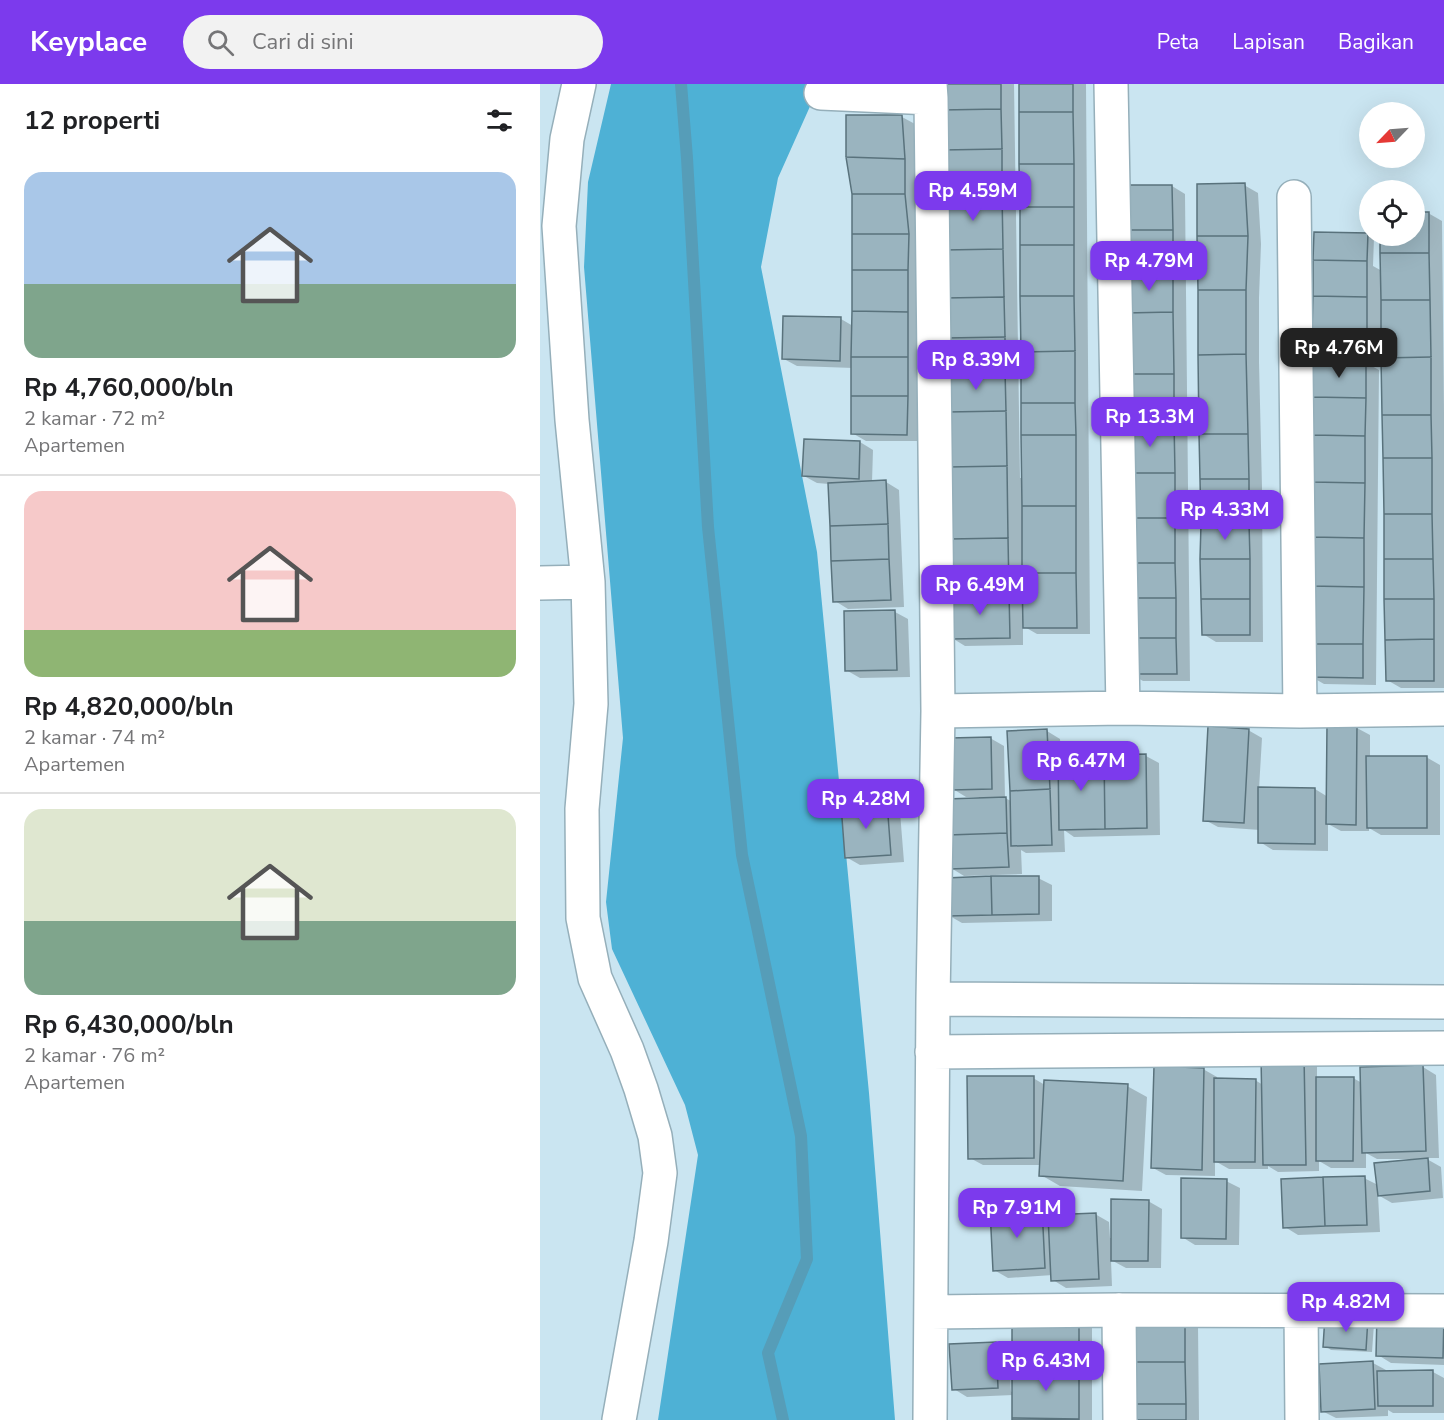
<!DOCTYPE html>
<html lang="id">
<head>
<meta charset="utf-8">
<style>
  :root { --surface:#fff; --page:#f2f2f2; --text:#202124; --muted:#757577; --line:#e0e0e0; --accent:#7c3aed }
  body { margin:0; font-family:"Nunito Sans",sans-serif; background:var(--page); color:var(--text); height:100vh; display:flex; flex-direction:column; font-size:22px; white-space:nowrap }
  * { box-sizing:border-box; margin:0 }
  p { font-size:20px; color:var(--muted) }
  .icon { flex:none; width:33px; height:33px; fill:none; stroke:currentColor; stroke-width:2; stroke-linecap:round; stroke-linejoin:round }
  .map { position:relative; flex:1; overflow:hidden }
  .side { display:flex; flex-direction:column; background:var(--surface); width:540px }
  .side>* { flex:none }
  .needle { width:39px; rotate:245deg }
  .buttons { position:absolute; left:819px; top:18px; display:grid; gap:12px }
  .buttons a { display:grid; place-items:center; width:66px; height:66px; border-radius:50%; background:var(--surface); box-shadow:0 6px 24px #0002; font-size:30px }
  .price { position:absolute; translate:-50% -51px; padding:0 14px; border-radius:12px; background:var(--accent); color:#fff; font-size:20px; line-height:39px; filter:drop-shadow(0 2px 3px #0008) }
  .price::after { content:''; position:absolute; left:50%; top:36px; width:18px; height:14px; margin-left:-9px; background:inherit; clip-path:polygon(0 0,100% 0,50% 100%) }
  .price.selected { background:#222; color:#fff }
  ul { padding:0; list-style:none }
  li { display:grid; align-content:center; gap:12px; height:318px; padding:0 24px }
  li+li { border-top:2px solid var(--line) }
  li span { display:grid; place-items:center; height:186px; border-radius:18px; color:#555 }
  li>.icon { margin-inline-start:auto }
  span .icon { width:108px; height:108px; fill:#fffc; stroke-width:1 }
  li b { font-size:26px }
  h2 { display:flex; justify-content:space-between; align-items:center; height:72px; padding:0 24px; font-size:26px }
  header { display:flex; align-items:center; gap:36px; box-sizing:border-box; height:84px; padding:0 30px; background:var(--accent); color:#fff }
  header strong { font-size:28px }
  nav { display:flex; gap:33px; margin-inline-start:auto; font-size:21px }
  .search { width:420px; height:54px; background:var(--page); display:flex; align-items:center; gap:15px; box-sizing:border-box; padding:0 21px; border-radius:33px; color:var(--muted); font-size:22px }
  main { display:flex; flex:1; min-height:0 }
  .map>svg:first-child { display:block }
  .forest { fill:#4eb1d5 }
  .shadow { fill:#0003 }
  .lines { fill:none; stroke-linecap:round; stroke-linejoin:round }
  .stream { stroke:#569db8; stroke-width:12 }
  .building { fill:#9ab4bf; stroke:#59727c; stroke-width:1.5 }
  .minor-casing { stroke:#95afba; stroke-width:36 }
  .minor { stroke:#fff; stroke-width:33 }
</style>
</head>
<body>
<header>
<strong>Keyplace</strong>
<div class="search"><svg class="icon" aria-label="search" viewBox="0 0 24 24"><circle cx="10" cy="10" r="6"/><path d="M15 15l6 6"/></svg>Cari di sini</div>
<nav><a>Peta</a><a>Lapisan</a><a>Bagikan</a></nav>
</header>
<main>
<section class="side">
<h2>12 properti<svg class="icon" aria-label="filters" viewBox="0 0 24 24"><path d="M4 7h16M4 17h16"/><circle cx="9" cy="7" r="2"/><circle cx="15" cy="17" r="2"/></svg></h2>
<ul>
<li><span style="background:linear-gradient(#a9c7e8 60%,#7fa58c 0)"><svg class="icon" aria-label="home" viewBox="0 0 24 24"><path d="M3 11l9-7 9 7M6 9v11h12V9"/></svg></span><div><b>Rp 4,760,000/bln</b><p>2 kamar · 72 m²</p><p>Apartemen</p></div></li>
<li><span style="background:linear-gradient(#f6c9c9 75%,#8fb573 0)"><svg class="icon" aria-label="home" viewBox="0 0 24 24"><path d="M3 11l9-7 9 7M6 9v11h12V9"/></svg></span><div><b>Rp 4,820,000/bln</b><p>2 kamar · 74 m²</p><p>Apartemen</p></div></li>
<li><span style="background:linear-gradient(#dfe7d0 60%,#7fa58c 0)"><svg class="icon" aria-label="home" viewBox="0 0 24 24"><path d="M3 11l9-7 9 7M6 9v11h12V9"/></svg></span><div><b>Rp 6,430,000/bln</b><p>2 kamar · 76 m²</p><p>Apartemen</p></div></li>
</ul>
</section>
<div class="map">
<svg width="904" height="1336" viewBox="0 0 904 1336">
  <rect width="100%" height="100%" fill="#cae5f1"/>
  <path class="forest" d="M 71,0 L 280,0 L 238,94 L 221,183 L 277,468 L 329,1009 L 355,1336 L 118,1336 L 158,1071 L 145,1021 L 72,865 L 66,818 L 83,654 L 44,183 L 48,98 Z"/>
  <path class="shadow" d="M 402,0 L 474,0 L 480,394 L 483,394 L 480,0 L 546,0 L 550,550 L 497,550 L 483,542 L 483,561 L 425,562 L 412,554 Z
    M 362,33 L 375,40 L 380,357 L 326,357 L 312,349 L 313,284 L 257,282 L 244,275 L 301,235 L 313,242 Z
    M 704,101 L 718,109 L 721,160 L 719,214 L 719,278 L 722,403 L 723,558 L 676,558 L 663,550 Z
    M 632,102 L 645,110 L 650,597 L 603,597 L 589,589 Z
    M 888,129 L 902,137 L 904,328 L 904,604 L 861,604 L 847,596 L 843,257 L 833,257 L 832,280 L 828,280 L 839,286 L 836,601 L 784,600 L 770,592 L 827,151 L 834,154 L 833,182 L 842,187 L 841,152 L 874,152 Z
    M 265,357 L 320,358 L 333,366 L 332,398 L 346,398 L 359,406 L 364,523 L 308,525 L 295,517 L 289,400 L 277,399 L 264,392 Z
    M 355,528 L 368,535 L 370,593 L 320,594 L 306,586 Z
    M 817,644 L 830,651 L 830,673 L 886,673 L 900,681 L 900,751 L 841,751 L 829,744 L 829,747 L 801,747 L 788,740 L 788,767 L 733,766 L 720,758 L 720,746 L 678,743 L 665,736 L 708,646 L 722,654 L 719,705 L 775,705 L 788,713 Z
    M 507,647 L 520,655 L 521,673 L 606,672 L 619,679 L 620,751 L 534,753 L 524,746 L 525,768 L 486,769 L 481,766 L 482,790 L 424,792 L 411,784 L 439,715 L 439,713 L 426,713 L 413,705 L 450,654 L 464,662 L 465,714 L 471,717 Z
    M 346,720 L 360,728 L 364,778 L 320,781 L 306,773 Z
    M 498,794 L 512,801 L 512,837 L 422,839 L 408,831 Z
    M 722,974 L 777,981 L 777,994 L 813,994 L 822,999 L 883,983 L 896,991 L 899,1074 L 885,1074 L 901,1083 L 903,1114 L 852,1119 L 838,1111 L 840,1148 L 758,1151 L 745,1143 L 824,1094 L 838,1101 L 871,1077 L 871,1075 L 837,1075 L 826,1069 L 826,1084 L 791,1084 L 779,1077 L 779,1087 L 738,1088 L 728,1082 L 728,1085 L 689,1085 L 675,1077 L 675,1092 L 626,1091 L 613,1084 L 663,985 L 677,993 L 677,996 L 715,996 L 723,1001 Z
    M 493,994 L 505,1001 L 587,1002 L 607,1013 L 602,1107 L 520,1102 L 501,1091 L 501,1081 L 443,1081 L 430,1074 Z
    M 686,1097 L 700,1104 L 699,1161 L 655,1161 L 642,1153 Z
    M 608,1117 L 622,1125 L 621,1184 L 586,1184 L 571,1176 L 572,1202 L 526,1204 L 513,1196 L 513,1191 L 468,1194 L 454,1186 L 501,1124 L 515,1132 L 555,1130 L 569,1138 L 570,1154 L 572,1154 Z
    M 474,1233 L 552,1242 L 552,1336 L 473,1336 L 473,1311 L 427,1313 L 414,1305 L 455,1259 L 469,1267 L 471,1308 L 473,1307 Z
    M 586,1234 L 658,1242 L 659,1336 L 588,1336 Z
    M 904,1234 L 904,1281 L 851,1279 L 838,1271 Z
    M 834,1240 L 832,1268 L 791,1266 L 785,1262 Z
    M 833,1279 L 846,1286 L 846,1289 L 893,1288 L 904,1294 L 904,1329 L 853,1329 L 848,1326 L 848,1332 L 796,1334 L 782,1327 Z"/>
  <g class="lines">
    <path class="stream" d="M 141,0 L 147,74 L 168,443 L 202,771 L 261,1052 L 267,1175 L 228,1269 L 243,1336"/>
  </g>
  <path class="building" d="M 401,0 L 461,0 L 461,25 L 401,26 Z
    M 479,0 L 533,0 L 533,28 L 479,28 Z
    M 461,25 L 462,65 L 402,66 L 401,26 Z
    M 479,28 L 533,28 L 534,80 L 479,80 Z
    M 306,31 L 362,31 L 365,75 L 306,73 Z
    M 462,65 L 462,110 L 403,111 L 402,66 Z
    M 306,73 L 365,75 L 365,110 L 312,110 Z
    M 479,80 L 534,80 L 534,123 L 480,123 Z
    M 705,99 L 708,152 L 657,152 L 657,100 Z
    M 583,101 L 632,101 L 633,146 L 584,146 Z
    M 312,110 L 365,110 L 369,150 L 312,150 Z
    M 462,110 L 463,165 L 404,166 L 403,111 Z
    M 480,123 L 534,123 L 534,161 L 480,161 Z
    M 874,128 L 889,128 L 889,169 L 840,169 L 840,152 L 874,152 Z
    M 584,146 L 633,146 L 633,188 L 584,189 Z
    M 774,148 L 828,149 L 827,177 L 773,176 Z
    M 312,150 L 369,150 L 368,186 L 312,186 Z
    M 657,152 L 708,152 L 706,206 L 658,206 Z
    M 480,161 L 534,161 L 534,212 L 480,212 Z
    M 463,165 L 464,213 L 405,214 L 404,166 Z
    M 840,169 L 889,169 L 890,216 L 841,216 Z
    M 773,176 L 827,177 L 827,213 L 773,212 Z
    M 312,186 L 368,186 L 368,228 L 312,227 Z
    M 633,188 L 633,228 L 585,229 L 584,189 Z
    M 658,206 L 706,206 L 706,270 L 658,271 Z
    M 480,212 L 534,212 L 535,267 L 481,268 Z
    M 773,212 L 827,213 L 827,250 L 772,249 Z
    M 464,213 L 465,253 L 406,254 L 405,214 Z
    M 841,216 L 890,216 L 891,273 L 841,274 Z
    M 312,227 L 368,228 L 368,273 L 311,273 Z
    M 633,228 L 634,290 L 585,290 L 585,229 Z
    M 243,232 L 301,233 L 300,277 L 242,275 Z
    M 772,249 L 827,250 L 826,277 L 772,276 Z
    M 465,253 L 465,286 L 406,287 L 406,254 Z
    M 535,267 L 535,319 L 481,319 L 481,268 Z
    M 706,270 L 708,350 L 659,350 L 658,271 Z
    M 311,273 L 368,273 L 368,312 L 311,312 Z
    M 891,273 L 891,331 L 842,331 L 841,274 Z
    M 772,276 L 826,277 L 826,314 L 772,313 Z
    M 465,286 L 466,327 L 407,328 L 406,287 Z
    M 585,290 L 634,290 L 634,338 L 586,338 Z
    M 311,312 L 368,312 L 367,351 L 311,350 Z
    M 772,313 L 826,314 L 825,352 L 772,351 Z
    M 481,319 L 535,319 L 536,351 L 481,351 Z
    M 466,327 L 467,382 L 408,383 L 407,328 Z
    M 842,331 L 891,331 L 892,374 L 843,374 Z
    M 586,338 L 634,338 L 635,389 L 586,389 Z
    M 659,350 L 708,350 L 709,395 L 660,395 Z
    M 481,351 L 536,351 L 536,422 L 482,422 Z
    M 772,351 L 825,352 L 825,399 L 771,398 Z
    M 264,355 L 320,357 L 319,395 L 262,392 Z
    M 843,374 L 892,374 L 892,430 L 844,430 Z
    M 467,382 L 468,454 L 409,455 L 408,383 Z
    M 586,389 L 635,389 L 635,434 L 586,434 Z
    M 660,395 L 709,395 L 709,439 L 661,440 Z
    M 346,396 L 348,440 L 290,442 L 288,399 Z
    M 771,398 L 825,399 L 824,454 L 771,453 Z
    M 482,422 L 536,422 L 536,489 L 482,489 Z
    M 844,430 L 892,430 L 893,475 L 844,475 Z
    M 586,434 L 635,434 L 635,479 L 587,479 Z
    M 709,439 L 710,475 L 660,475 L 661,440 Z
    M 348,440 L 349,475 L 291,477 L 290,442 Z
    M 771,453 L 824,454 L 824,503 L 770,502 Z
    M 468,454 L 469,508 L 410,509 L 409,455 Z
    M 349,475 L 351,516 L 293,518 L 291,477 Z
    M 660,475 L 710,475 L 710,515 L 661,515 Z
    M 844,475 L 893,475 L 894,515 L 844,515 Z
    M 587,479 L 635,479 L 636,514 L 587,514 Z
    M 482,489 L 536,489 L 537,544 L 483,544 Z
    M 770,502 L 824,503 L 823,560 L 770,560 Z
    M 469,508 L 470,554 L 410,555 L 410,509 Z
    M 587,514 L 636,514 L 636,554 L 587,554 Z
    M 661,515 L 710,515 L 710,551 L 662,551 Z
    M 844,515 L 894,515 L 894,555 L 845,556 Z
    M 355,526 L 357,586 L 305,587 L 304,527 Z
    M 587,554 L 636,554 L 637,590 L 588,590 Z
    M 894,555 L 894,597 L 846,597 L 845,556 Z
    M 770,560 L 823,560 L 823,594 L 769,593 Z
    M 787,641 L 817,642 L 816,741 L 786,740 Z
    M 668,642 L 709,645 L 704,739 L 663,737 Z
    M 507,645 L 510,705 L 470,707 L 467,647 Z
    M 451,653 L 452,705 L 411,706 L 410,654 Z
    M 606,670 L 607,744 L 565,745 L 564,671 Z
    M 518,671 L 564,671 L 565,745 L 519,746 Z
    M 826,672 L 887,672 L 887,744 L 827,744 Z
    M 718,703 L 775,704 L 775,760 L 718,759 Z
    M 510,705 L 512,761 L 471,762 L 470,707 Z
    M 466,713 L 467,749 L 408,751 L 406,715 Z
    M 347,718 L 351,771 L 305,774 L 301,721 Z
    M 467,749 L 469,783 L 409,785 L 408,751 Z
    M 451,792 L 499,792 L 499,830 L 452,831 Z
    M 451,792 L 452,831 L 407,832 L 406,794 Z
    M 764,972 L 766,1081 L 723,1081 L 721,973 Z
    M 883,981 L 886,1067 L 822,1069 L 820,983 Z
    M 614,982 L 664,984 L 662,1086 L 611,1084 Z
    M 427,992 L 494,992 L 494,1074 L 428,1075 Z
    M 776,993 L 814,993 L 813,1077 L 776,1077 Z
    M 674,994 L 716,995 L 715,1078 L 674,1078 Z
    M 504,996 L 588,1000 L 583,1097 L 499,1092 Z
    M 888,1074 L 890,1107 L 838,1112 L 834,1079 Z
    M 825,1092 L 827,1141 L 785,1142 L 783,1093 Z
    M 783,1093 L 785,1142 L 743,1144 L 741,1095 Z
    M 641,1094 L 687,1095 L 686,1155 L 641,1154 Z
    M 571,1115 L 609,1116 L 608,1177 L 571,1177 Z
    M 502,1123 L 505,1184 L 453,1187 L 450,1125 Z
    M 556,1129 L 559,1195 L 511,1197 L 508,1131 Z
    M 837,1230 L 904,1232 L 903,1274 L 836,1272 Z
    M 472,1232 L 539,1233 L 539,1281 L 472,1280 Z
    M 645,1232 L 645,1278 L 585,1278 L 585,1233 Z
    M 785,1232 L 828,1234 L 826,1266 L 783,1263 Z
    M 456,1258 L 458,1304 L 412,1306 L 409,1260 Z
    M 833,1277 L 835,1325 L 781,1328 L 779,1280 Z
    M 585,1278 L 645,1278 L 646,1320 L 586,1320 Z
    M 472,1280 L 539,1281 L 539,1335 L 472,1334 Z
    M 893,1286 L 893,1322 L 838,1322 L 837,1287 Z
    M 586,1320 L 646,1320 L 646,1336 L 586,1336 Z
    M 472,1334 L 539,1335 L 539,1336 L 472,1336 Z"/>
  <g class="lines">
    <g class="minor-casing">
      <path id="minor" d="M 39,0 L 27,55 L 19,142 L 32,336 L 48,498 L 51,620 L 42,725 L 43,834 L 55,894 L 87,966 L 101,1005 L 115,1052 L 120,1089 L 111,1157 L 79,1336
        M 390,0 L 391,14 L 398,627 L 393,915 L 390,1336
        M 571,0 L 583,624
        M 281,9 L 391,14
        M 754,113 L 760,627
        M 0,499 L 48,498
        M 398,627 L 583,624 L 760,627 L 904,625
        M 393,915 L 904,918
        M 392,968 L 904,964
        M 761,1225 L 762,1336
        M 579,1226 L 580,1336
        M 391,1228 L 579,1226 L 904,1227"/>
    </g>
    <use href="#minor" class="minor"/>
  </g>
</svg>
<div class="buttons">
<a><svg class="needle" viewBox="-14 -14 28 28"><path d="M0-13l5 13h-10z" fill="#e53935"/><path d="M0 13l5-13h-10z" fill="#757577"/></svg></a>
<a><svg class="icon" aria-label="locate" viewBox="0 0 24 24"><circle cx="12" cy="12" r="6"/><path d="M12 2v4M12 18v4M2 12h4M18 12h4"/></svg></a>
</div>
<b class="price" style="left:433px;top:138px">Rp 4.59M</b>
<b class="price" style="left:609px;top:208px">Rp 4.79M</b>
<b class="price selected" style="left:799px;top:295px">Rp 4.76M</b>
<b class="price" style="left:436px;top:307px">Rp 8.39M</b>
<b class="price" style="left:610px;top:364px">Rp 13.3M</b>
<b class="price" style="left:685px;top:457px">Rp 4.33M</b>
<b class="price" style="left:440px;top:532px">Rp 6.49M</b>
<b class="price" style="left:541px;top:708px">Rp 6.47M</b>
<b class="price" style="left:326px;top:746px">Rp 4.28M</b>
<b class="price" style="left:477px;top:1155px">Rp 7.91M</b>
<b class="price" style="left:806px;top:1249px">Rp 4.82M</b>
<b class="price" style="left:506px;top:1308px">Rp 6.43M</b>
</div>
</main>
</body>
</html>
